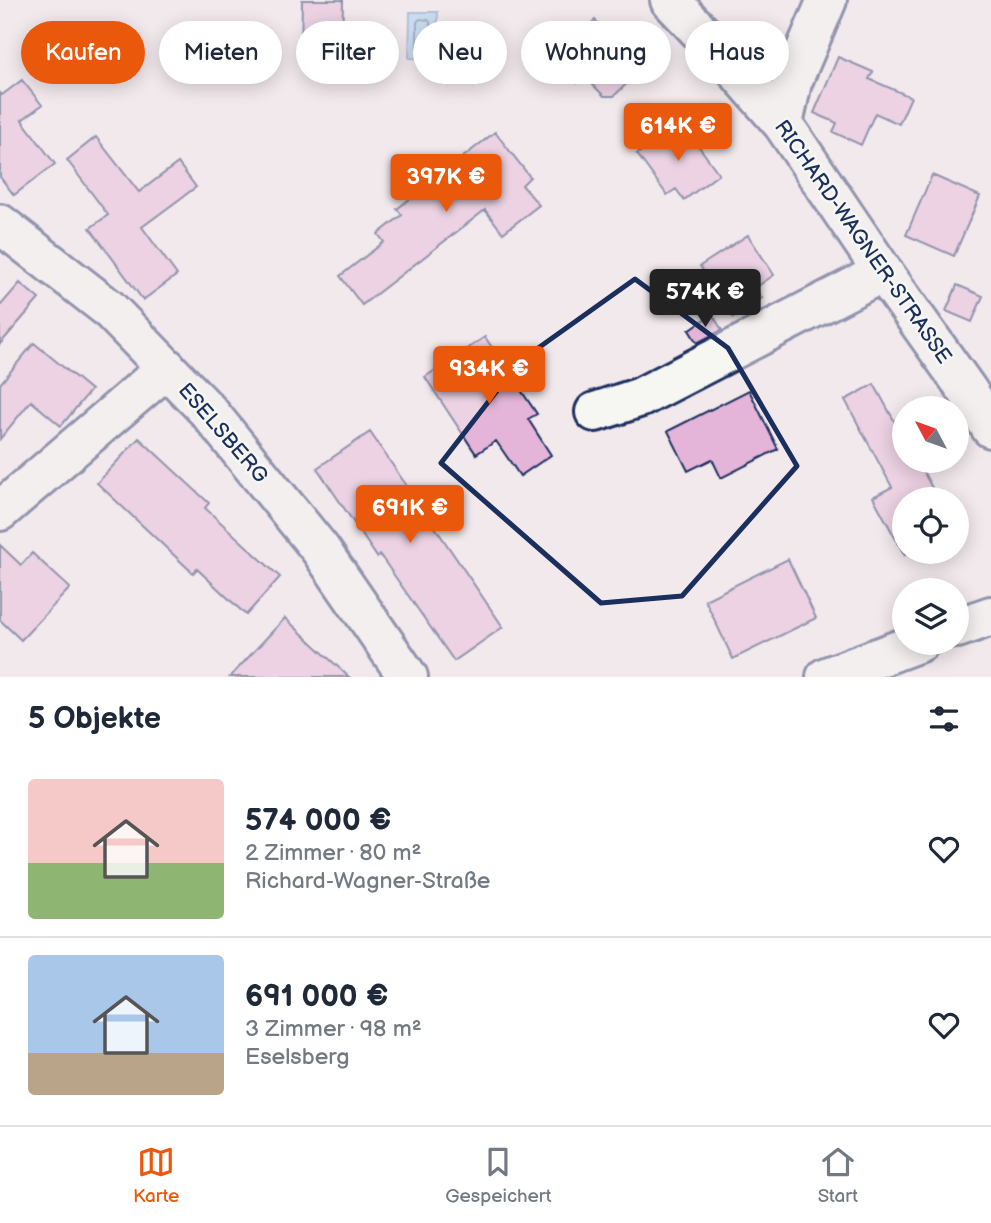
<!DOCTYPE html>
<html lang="de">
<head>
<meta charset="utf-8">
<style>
  :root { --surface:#fff; --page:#f2f2f3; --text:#1f2937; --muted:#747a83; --line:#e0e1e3; --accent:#ea580c }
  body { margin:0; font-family:"Balsamiq Sans",sans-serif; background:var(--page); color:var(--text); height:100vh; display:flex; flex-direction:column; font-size:26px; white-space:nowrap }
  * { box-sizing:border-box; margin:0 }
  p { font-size:23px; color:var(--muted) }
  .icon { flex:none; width:38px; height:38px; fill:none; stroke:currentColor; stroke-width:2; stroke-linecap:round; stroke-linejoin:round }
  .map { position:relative; height:677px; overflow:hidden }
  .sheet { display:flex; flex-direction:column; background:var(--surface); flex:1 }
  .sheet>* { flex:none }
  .hud { position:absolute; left:21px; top:21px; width:950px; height:63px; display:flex; gap:14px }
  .needle { width:46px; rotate:311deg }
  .buttons { position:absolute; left:892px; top:396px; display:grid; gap:14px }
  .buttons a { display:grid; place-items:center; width:77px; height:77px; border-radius:50%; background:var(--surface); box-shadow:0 4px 18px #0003; font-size:35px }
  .price { position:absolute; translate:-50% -60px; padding:0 16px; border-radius:7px; background:var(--accent); color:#fff; font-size:23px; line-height:46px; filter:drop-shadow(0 2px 4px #0008) }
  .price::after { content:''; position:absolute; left:50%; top:42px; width:21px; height:16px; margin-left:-10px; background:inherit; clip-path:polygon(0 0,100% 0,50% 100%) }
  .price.on { background:#222; color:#fff }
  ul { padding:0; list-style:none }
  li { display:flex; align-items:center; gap:21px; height:175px; padding:0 28px }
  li+li { border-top:2px solid var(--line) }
  li span { display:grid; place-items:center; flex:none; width:196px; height:140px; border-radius:7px; color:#555 }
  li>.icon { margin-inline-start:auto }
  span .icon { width:84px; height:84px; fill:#fffc; stroke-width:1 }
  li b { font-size:30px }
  h2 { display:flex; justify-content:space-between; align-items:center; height:84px; padding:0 28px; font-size:30px }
  .chip { padding:0 24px; border-radius:32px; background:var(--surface); box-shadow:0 4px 18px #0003; font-size:24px; line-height:63px }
  .chip.on { background:var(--accent); color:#fff }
  .menu { display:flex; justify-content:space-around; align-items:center; height:98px; border-top:2px solid var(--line); background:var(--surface); font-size:19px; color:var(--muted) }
  .menu a { display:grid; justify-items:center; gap:4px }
  .menu .on { color:var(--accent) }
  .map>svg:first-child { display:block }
  .water { fill:#9acdf7; stroke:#678eba; stroke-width:2 }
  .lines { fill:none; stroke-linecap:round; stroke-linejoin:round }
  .shore { stroke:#4e6e9b; stroke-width:2 }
  .building { fill:#e4b5d8; stroke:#1b2f5e; stroke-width:2 }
  .minor-casing { stroke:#1b2f5e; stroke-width:44 }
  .minor { stroke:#f6f6f2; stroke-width:38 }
  .marked { fill:none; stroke:#1b2f5e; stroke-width:5; stroke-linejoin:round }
  .labels { text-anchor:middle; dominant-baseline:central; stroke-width:5; stroke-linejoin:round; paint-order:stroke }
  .street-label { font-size:21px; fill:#1b2f5e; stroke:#f6f6f2 }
</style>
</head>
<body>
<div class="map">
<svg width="991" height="677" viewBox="0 0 991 677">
  <rect width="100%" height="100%" fill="#f2e9ed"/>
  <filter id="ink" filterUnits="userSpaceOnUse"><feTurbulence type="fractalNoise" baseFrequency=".0143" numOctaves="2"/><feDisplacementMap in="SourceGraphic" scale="14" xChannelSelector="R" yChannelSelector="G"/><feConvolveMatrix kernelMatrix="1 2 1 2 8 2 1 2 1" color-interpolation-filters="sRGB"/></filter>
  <g filter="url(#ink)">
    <path class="water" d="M 410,12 L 438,12 L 437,59 L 409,58 Z"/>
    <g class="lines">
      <path class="shore" d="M 420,19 L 428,20 L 430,22 L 430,48 L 427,51 L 419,51 L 417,48 L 417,22 Z"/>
    </g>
    <path class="building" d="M 302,0 L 343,0 L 342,54 L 301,53 Z
      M 595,20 L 642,69 L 614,96 L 604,96 L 584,76 L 577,83 L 554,60 Z
      M 838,57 L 873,72 L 869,79 L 911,97 L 899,124 L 875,113 L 861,145 L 833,132 L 837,123 L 814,113 Z
      M 22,80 L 42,105 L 22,120 L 55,164 L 14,195 L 0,177 L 0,93 L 2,95 Z
      M 681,122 L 719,174 L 684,200 L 676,189 L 667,195 L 637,154 Z
      M 495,132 L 530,177 L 522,185 L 539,205 L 503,233 L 485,210 L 362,305 L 340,276 L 384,242 L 378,234 L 402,215 L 397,209 Z
      M 96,137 L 139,192 L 178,163 L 196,187 L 142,227 L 177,275 L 143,300 L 90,228 L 108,215 L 67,160 Z
      M 932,175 L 980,196 L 954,256 L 906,235 Z
      M 748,235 L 774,275 L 755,288 L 762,298 L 733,317 L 700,266 Z
      M 20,283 L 39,299 L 0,344 L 0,306 Z
      M 957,285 L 983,296 L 972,322 L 946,311 Z
      M 712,314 L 722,330 L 697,343 L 689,330 Z
      M 485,337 L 537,414 L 528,419 L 551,455 L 520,476 L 496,441 L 476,454 L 425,377 Z
      M 34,343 L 91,390 L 61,426 L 31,401 L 0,439 L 0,384 Z
      M 874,384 L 896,424 L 901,418 L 905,437 L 905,460 L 917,460 L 938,499 L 905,499 L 905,556 L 873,497 L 892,487 L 845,400 Z
      M 749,390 L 778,449 L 721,478 L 712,459 L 688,471 L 668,431 Z
      M 370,432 L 503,627 L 454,661 L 380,555 L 377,557 L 317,468 Z
      M 139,438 L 209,503 L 205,508 L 280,577 L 246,615 L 197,569 L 193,573 L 97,483 Z
      M 0,545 L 21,565 L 32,553 L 70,588 L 21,640 L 0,620 Z
      M 788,559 L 816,618 L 733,659 L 705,600 Z
      M 285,618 L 349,677 L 230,677 Z"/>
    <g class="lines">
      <g class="minor-casing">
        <path id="minor" d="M 670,0 L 728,61 L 783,124 L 883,272 L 967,390 L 991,428
          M 783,124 L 792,82 L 827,0
          M 0,224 L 108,308 L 208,411 L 320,549 L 408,677
          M 595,412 L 641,397 L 883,272
          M 0,511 L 167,368
          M 957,628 L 991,616
          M 826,677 L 920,642"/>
      </g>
      <use href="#minor" class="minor"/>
    </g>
  </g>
  <path d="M0 0H991V677H0ZM 635,279 L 728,348 L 797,466 L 682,596 L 601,603 L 441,463 L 520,361 Z" fill="#f2e9ed" fill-opacity=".55" fill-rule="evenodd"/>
  <path class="marked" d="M 635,279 L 728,348 L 797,466 L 682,596 L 601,603 L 441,463 L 520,361 Z"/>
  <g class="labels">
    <g class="street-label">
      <text transform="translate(863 242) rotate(55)">RICHARD-WAGNER-STRASSE</text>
      <text transform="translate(223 433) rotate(49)">ESELSBERG</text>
    </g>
  </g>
</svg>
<div class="buttons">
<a><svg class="needle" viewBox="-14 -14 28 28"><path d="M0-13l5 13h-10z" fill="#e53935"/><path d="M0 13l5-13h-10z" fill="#747a83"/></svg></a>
<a><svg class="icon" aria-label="locate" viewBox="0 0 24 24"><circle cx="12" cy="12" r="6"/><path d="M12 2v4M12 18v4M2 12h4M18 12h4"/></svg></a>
<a><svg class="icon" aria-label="layers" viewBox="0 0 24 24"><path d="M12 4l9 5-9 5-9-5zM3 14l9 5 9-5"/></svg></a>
</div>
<b class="price" style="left:678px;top:163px">614K €</b>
<b class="price" style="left:446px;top:214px">397K €</b>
<b class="price on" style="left:705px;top:329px">574K €</b>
<b class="price" style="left:489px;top:406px">934K €</b>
<b class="price" style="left:410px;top:545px">691K €</b>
<div class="hud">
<a class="chip on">Kaufen</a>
<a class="chip">Mieten</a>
<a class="chip">Filter</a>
<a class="chip">Neu</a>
<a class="chip">Wohnung</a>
<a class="chip">Haus</a>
</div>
</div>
<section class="sheet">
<h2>5 Objekte<svg class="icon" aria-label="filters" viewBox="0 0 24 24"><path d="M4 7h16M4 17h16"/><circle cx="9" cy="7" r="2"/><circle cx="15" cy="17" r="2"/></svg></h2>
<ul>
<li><span style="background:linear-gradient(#f6c9c9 60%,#8fb573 0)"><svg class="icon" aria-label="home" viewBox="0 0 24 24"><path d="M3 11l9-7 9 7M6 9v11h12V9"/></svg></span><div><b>574 000 €</b><p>2 Zimmer · 80 m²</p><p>Richard-Wagner-Straße</p></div><svg class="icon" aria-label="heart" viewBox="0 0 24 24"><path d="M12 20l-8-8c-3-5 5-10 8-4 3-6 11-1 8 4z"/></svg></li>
<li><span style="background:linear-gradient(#a9c7e8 70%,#b9a48a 0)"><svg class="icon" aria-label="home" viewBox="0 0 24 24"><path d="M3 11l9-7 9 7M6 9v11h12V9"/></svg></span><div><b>691 000 €</b><p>3 Zimmer · 98 m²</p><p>Eselsberg</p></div><svg class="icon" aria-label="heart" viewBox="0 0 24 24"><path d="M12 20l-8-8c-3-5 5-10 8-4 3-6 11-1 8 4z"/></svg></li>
</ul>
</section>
<nav class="menu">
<a class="on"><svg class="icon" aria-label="map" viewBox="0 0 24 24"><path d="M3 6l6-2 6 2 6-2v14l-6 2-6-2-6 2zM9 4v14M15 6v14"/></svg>Karte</a>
<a><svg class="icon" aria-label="saved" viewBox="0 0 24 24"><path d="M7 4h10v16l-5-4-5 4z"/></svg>Gespeichert</a>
<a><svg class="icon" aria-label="home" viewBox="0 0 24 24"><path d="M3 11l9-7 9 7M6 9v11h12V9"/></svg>Start</a>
</nav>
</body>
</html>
